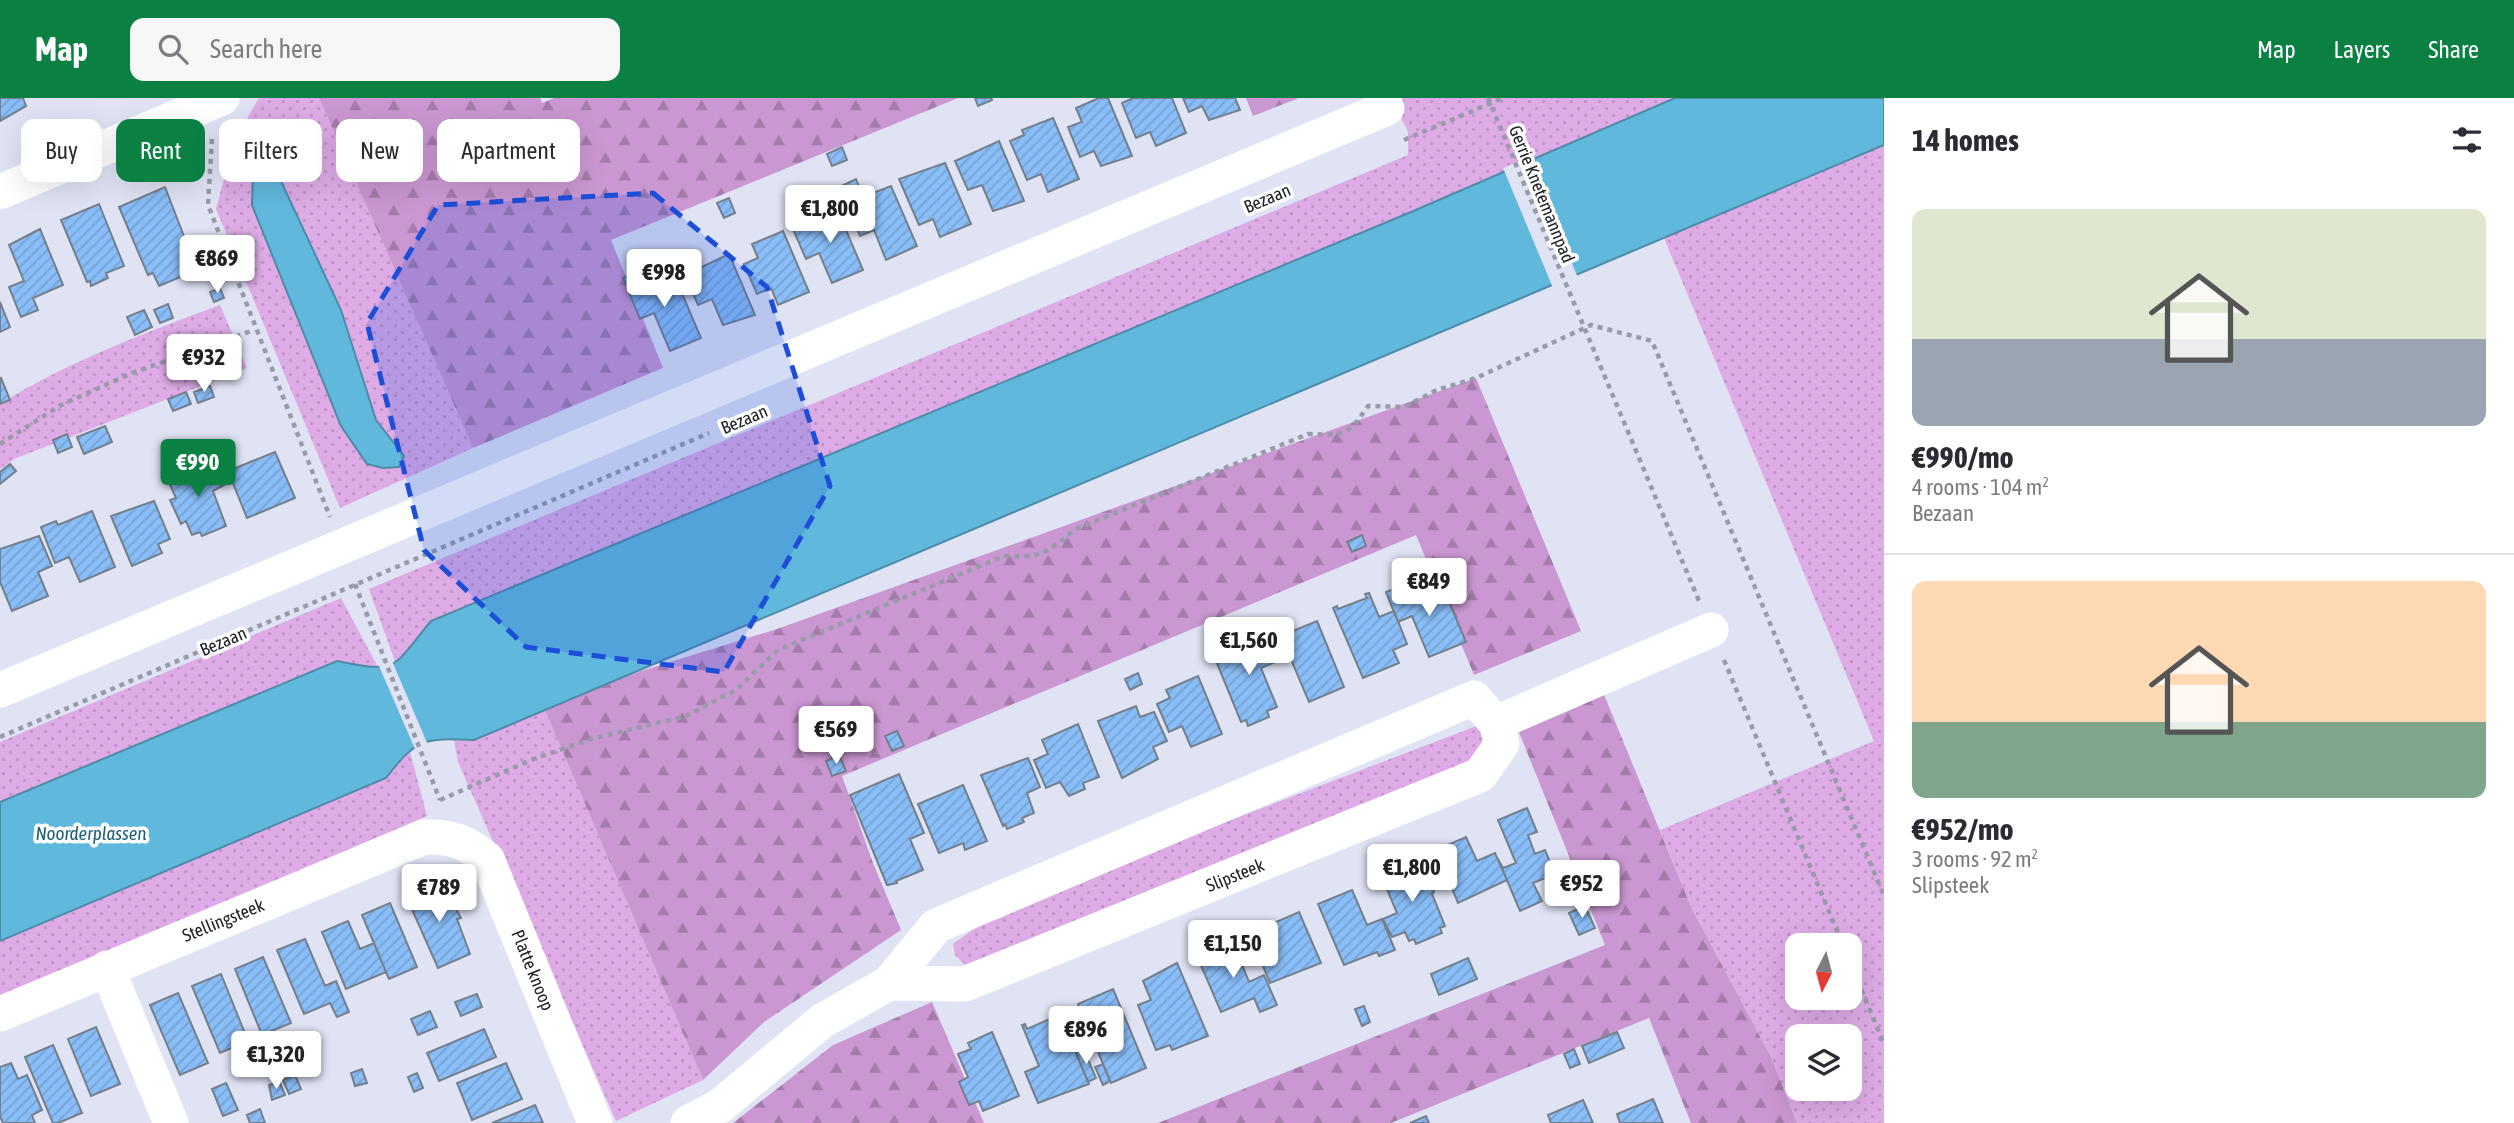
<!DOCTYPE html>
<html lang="en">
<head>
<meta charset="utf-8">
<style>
  :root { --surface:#fff; --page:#f7f7f7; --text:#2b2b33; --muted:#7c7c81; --line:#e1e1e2; --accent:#0b8043 }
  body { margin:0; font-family:"Asap Condensed",sans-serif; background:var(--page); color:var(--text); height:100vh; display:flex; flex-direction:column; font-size:26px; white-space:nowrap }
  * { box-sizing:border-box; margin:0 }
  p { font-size:23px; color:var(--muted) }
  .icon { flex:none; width:38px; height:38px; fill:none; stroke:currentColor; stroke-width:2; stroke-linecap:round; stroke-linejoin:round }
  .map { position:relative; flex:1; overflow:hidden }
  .details { display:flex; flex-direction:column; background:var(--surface); width:630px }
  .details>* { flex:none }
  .top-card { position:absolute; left:21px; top:21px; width:665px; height:63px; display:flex; gap:14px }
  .needle { width:46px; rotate:186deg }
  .buttons { position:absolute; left:1785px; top:835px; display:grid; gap:14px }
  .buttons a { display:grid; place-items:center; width:77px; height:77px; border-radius:14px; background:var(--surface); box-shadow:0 7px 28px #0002; font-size:35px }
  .price { position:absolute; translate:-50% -60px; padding:0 16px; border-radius:7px; background:#fff; color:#222; font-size:23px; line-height:46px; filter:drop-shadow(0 2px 4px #0008) }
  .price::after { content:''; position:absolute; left:50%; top:42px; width:21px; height:16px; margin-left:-10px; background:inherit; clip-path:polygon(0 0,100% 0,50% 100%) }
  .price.active { background:var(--accent); color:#fff }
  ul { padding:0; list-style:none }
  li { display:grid; align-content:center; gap:14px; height:371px; padding:0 28px }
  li+li { border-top:2px solid var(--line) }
  li span { display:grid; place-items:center; height:217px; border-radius:14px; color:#555 }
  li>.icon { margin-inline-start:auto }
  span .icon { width:126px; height:126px; fill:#fffc; stroke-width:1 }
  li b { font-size:30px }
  h2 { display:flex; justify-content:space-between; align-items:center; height:84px; padding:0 28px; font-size:30px }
  .tag { padding:0 24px; border-radius:14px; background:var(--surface); box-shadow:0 7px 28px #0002; font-size:24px; line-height:63px }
  .tag.active { background:var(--accent); color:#fff }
  header { display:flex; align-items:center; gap:42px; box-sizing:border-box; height:98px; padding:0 35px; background:var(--accent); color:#fff }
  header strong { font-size:33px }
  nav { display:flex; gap:38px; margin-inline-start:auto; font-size:24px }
  .search { width:490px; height:63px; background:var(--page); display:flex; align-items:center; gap:18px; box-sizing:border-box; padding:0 24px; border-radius:14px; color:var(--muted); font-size:26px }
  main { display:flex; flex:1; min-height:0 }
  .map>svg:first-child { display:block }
  .grass { fill:url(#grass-dots); fill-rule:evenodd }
  .forest { fill:url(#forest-firs) }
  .water { fill:#61b8dd; stroke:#4e8ba7; stroke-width:2 }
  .pier { fill:#dfe3f4 }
  .building { fill:url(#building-hatch); stroke:#747f8c; stroke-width:2 }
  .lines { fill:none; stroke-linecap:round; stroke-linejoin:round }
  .path { stroke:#989ba8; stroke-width:4.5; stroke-dasharray:5 5; stroke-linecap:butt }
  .minor { stroke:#fff; stroke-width:35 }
  .marked { fill:#1d4ed8; fill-opacity:0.2; stroke:#1d4ed8; stroke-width:5; stroke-dasharray:14 9; stroke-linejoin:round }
  .labels { text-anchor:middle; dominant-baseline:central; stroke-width:7; stroke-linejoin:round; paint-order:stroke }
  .street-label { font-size:18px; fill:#212228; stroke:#fff }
  .water-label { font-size:19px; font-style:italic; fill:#1a5e78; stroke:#fff }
</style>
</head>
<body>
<header>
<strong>Map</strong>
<div class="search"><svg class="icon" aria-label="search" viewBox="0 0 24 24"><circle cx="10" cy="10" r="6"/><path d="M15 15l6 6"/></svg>Search here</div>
<nav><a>Map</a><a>Layers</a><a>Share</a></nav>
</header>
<main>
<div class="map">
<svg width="1884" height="1025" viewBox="0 0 1884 1025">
  <defs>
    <pattern id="grass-dots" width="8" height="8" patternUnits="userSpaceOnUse" patternTransform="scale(1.75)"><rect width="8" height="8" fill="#deabe6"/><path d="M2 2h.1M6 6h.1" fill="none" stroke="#be93c5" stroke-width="1.8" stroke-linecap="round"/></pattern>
    <pattern id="forest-firs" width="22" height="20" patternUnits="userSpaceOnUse" patternTransform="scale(1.75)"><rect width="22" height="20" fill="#cb97d2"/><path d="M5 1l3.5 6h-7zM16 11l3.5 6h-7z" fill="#a47baa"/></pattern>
    <pattern id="building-hatch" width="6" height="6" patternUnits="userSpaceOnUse" patternTransform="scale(1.75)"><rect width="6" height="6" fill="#89bdf7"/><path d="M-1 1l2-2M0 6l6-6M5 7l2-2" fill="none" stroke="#76a2d4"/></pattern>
  </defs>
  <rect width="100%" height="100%" fill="#dfe3f4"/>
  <path class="grass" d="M 259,0 L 319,0 L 473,350 L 340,410 L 216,111 L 235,41 Z
    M 1391,0 L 1675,0 L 1411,114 L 432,523 L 396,566 L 369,491 L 1408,57 L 1408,34 Z
    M 1884,47 L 1884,1025 L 1797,1025 L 1771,959 L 1692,811 L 1660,732 L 1874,643 L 1664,140 ZM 1797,847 L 1850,847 L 1850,900 L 1797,900 ZM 1797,938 L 1850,938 L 1850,990 L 1797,990 Z
    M 220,207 L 247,270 L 14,361 L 0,371 L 0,306 C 69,263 145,235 220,207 Z
    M 341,500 L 379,571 L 337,563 L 0,704 L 0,644 Z
    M 544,610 L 703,982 L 616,1023 L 458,664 L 454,642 L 474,642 Z
    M 1479,627 L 1483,643 L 1469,663 L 965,867 L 955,857 L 953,846 L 1006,808 Z
    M 409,650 L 427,718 L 0,901 L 0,843 L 386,680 Z"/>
  <path class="forest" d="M 319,0 L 540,0 L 542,5 L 554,0 L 958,0 L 611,142 L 663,270 L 473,350 Z
    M 1246,0 L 1299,0 L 1253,18 Z
    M 1476,280 L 1581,533 L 1474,577 L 1416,437 L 842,678 L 873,765 L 901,832 L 764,924 L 703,982 L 544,610 L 641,573 L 777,531 Z
    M 1598,582 L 1692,811 L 1771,959 L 1797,1025 L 1691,1025 L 1649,920 L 1391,1025 L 1158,1025 L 1605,847 L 1512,617 Z
    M 932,904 L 984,1025 L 733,1025 L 833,947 Z"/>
  <path class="water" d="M 1675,0 L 1884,0 L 1884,47 L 474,642 C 423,640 417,640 386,680 L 0,843 L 0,704 L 337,563 C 400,576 392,570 431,523 L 1411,114 Z
    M 273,66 L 341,212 L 376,322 L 404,358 L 399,369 L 383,370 L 367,366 L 341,328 L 252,107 L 253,73 Z"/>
  <path class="pier" d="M 1529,59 L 1578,180 L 1553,190 L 1503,70 Z
    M 392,563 L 428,647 L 415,651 L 379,568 Z"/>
  <path class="building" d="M 0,0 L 23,0 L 26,8 L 0,23 Z
    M 975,0 L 991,0 L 992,2 L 978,8 Z
    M 1099,0 L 1108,0 L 1132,58 L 1101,68 L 1094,53 L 1080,59 L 1068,29 L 1082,24 L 1076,10 Z
    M 1133,0 L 1172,0 L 1186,35 L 1156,48 L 1150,34 L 1136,40 L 1122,5 Z
    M 1183,0 L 1235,0 L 1240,12 L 1209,22 L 1202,8 L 1189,14 Z
    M 1053,20 L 1079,81 L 1048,94 L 1041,76 L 1027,82 L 1010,43 L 1024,37 L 1022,32 Z
    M 999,43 L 1024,103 L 993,113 L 982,87 L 968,92 L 955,63 Z
    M 842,49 L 847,62 L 832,68 L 827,56 Z
    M 945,65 L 971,126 L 940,139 L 933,121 L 919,127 L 899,81 Z
    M 856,81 L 863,99 L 891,88 L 917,148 L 886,162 L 874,132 L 860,138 L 839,89 Z
    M 165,89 L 197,172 L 159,188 L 153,175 L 148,177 L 119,109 Z
    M 729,100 L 735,115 L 724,120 L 717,105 Z
    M 99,106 L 124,168 L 106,175 L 108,180 L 91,188 L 90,183 L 87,184 L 61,122 Z
    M 837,111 L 863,172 L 832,185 L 819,155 L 806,161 L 793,131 Z
    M 40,131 L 63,187 L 33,200 L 38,212 L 21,219 L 9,189 L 24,183 L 9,147 Z
    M 783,133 L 809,194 L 778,207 L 771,190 L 757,196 L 744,166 L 758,160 L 752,146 Z
    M 729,156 L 755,217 L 723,227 L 712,201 L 698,207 L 685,177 Z
    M 640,173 L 648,190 L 675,179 L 701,240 L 670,253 L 654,215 L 640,221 L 623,180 Z
    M 220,190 L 224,200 L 214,204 L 210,194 Z
    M 0,204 L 10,229 L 0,234 Z
    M 168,206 L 173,220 L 160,225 L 154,212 Z
    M 144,212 L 152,229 L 135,237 L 127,219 Z
    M 1,280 L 10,302 L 0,306 L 0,281 Z
    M 210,288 L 214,299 L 198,305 L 194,294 Z
    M 186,294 L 191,306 L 173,313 L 168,301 Z
    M 105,328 L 112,344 L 84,356 L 77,339 Z
    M 67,336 L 72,349 L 58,355 L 53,342 Z
    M 275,354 L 295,400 L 247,420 L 228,373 Z
    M 215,364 L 224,387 L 213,393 L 226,428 L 202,438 L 200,434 L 192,437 L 186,423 L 181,426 L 170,402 L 176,400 L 168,382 Z
    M 10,366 L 16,373 L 0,386 L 0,374 Z
    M 154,403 L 170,441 L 158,446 L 162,455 L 132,468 L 111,418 Z
    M 92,413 L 115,469 L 80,484 L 69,459 L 55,465 L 41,429 L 56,423 L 58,427 Z
    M 1362,437 L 1366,448 L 1352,454 L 1347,444 Z
    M 39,438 L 52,468 L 38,474 L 48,498 L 12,513 L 0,484 L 0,451 Z
    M 1442,487 L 1466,544 L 1429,559 L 1412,518 L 1398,524 L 1386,494 L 1402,488 L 1408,502 Z
    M 1369,495 L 1379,519 L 1394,513 L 1407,546 L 1393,552 L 1399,565 L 1363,580 L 1333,510 L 1337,508 L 1338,511 L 1367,500 L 1365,496 Z
    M 1317,523 L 1344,589 L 1309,604 L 1281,538 Z
    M 1260,528 L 1275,564 L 1261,570 L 1277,609 L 1267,613 L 1269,619 L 1248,628 L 1246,622 L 1241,624 L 1214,558 L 1248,544 L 1244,535 Z
    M 1138,575 L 1142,586 L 1130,592 L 1125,581 Z
    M 1198,578 L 1222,636 L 1191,649 L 1182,628 L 1169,634 L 1157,606 L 1170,600 L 1166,592 Z
    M 1136,608 L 1140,619 L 1154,614 L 1167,643 L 1153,649 L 1158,661 L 1122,680 L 1098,623 Z
    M 1078,626 L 1099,679 L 1083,685 L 1085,691 L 1069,698 L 1060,684 L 1046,690 L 1034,662 L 1048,656 L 1042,642 Z
    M 897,633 L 904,648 L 892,653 L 885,638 Z
    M 839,657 L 846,673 L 832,678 L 826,663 Z
    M 1028,660 L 1040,689 L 1027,695 L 1034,715 L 1022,720 L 1024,724 L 1007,731 L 1005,726 L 1003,728 L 981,677 Z
    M 899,676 L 924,735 L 910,741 L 923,772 L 896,783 L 897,785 L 887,787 L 850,697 Z
    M 963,687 L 987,743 L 965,752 L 963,745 L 939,755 L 918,706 Z
    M 1527,710 L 1537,734 L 1528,737 L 1535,756 L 1545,752 L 1555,776 L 1533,785 L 1542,803 L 1520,813 L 1498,761 L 1503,770 L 1516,765 L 1498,722 Z
    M 1466,739 L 1477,763 L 1495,755 L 1507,782 L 1458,805 L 1436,752 Z
    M 1417,762 L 1434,794 L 1432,796 L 1445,828 L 1440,830 L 1442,835 L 1416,846 L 1414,841 L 1409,843 L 1405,834 L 1392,839 L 1383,821 L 1397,815 L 1381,777 Z
    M 441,783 L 461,820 L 457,821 L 470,856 L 438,870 L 406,798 Z
    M 1352,792 L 1367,827 L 1382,821 L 1395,852 L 1379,858 L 1377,854 L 1344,867 L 1318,806 Z
    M 390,805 L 417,869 L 389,881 L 362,817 Z
    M 1585,808 L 1595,830 L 1579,837 L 1569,815 Z
    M 1299,814 L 1321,865 L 1270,885 L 1254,846 L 1269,840 L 1265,832 L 1277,827 L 1276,824 Z
    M 348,823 L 360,851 L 374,845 L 386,874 L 346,891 L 322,834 Z
    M 305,841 L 325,888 L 336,883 L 349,914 L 337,919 L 330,905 L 304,916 L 277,852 Z
    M 1232,842 L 1249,884 L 1264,877 L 1277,907 L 1260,914 L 1254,900 L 1221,914 L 1197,858 Z
    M 263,859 L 291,925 L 262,937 L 235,871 Z
    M 1468,860 L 1477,881 L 1439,897 L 1431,876 Z
    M 1177,865 L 1208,938 L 1172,952 L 1170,947 L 1156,952 L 1138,907 L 1151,902 L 1143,883 Z
    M 221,876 L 248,943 L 220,955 L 192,888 Z
    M 1113,891 L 1146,970 L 1111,985 L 1078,906 Z
    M 178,895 L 208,965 L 180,977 L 150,907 Z
    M 477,896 L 482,909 L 461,918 L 455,904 Z
    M 1364,908 L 1370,924 L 1362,928 L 1355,911 Z
    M 1058,912 L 1089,986 L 1038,1005 L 1025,974 L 1039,968 L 1022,927 L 1025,926 L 1027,931 L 1057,918 L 1055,913 Z
    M 430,913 L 437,929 L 418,937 L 411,921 Z
    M 96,929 L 120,986 L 91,998 L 68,941 Z
    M 484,931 L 496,959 L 439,983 L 427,955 Z
    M 992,934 L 1019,998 L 983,1013 L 979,1003 L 969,1007 L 959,984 L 968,979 L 958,956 L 971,951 L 968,945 Z
    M 1617,934 L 1624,950 L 1589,965 L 1582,948 Z
    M 53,947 L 82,1015 L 58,1025 L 53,1025 L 25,959 Z
    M 1574,951 L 1580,966 L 1570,970 L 1564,956 Z
    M 1084,952 L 1096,980 L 1088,984 L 1076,955 Z
    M 11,965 L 18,981 L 27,977 L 42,1012 L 32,1017 L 35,1025 L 3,1025 L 0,1018 L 0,969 Z
    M 506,965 L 522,1001 L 472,1022 L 457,985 Z
    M 1103,966 L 1110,983 L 1103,987 L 1095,969 Z
    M 362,971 L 367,985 L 355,988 L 351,975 Z
    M 417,975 L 423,990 L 414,994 L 408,979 Z
    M 295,977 L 301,991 L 289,996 L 283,982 Z
    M 279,983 L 285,997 L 272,1002 L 269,987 Z
    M 226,985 L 238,1012 L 223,1018 L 212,991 Z
    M 1653,1001 L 1663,1025 L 1620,1025 L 1617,1016 Z
    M 1583,1002 L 1593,1025 L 1551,1025 L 1548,1017 Z
    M 535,1007 L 543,1025 L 492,1025 Z
    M 260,1011 L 265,1025 L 250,1025 L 247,1017 Z
    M 1426,1018 L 1429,1025 L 1410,1025 Z"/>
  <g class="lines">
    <path class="path" d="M 1488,0 L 1699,503
      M 212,41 L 208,107 L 330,419
      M 1404,42 L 1503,0
      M 0,346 L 61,307 L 132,275 L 254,232
      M 355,486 L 440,702
      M 1724,562 L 1843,847
      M 0,639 L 709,335
      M 440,702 L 531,662 L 591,641 L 686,618 L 736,592 L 778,552 L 1004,458 C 1043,460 1046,455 1076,431 L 1308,336 C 1344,337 1347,339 1368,308 L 1404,309 L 1437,292 L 1476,280 L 1591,227 L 1652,243 L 1884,798
      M 1850,864 L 1884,946"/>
    <path class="minor" d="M 0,94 L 222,0
      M 0,592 L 1387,10
      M 107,870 L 171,1025
      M 889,885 L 965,886 L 1480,677 L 1502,646 L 1496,625
      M 0,916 L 424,739 C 452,738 466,744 487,761 L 595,1025
      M 688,1025 L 720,1008 L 822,923 L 889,885 L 936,828 L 1474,600 L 1496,625 L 1711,532"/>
  </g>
  <path class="marked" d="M 653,95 L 767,189 L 830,388 L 724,574 L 526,549 L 424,452 L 367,225 L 438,107 Z"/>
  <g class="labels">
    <g class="street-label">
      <text transform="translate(1542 96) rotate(68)">Gerrie Knetemannpad</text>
      <text transform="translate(1267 100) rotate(-23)">Bezaan</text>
      <text transform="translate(744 321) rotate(-23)">Bezaan</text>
      <text transform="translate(223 543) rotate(-23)">Bezaan</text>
      <text transform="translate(1235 777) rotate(-22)">Slipsteek</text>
      <text transform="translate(223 822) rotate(-22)">Stellingsteek</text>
      <text transform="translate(533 872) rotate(68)">Platte knoop</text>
    </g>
    <g class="water-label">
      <text x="91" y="735">Noorderplassen</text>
    </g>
  </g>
</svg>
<div class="buttons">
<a><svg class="needle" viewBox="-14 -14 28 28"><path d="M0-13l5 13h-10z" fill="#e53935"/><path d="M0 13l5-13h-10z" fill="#7c7c81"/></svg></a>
<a><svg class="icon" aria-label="layers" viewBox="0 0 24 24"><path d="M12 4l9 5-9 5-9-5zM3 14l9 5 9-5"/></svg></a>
</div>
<b class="price" style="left:830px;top:147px">€1,800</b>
<b class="price" style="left:217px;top:197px">€869</b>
<b class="price" style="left:664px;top:211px">€998</b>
<b class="price" style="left:204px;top:296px">€932</b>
<b class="price active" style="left:198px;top:401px">€990</b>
<b class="price" style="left:1429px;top:520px">€849</b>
<b class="price" style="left:1249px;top:579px">€1,560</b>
<b class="price" style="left:836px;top:668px">€569</b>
<b class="price" style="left:1412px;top:806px">€1,800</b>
<b class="price" style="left:1582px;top:822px">€952</b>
<b class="price" style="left:439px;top:826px">€789</b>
<b class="price" style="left:1233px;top:882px">€1,150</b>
<b class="price" style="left:1086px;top:968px">€896</b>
<b class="price" style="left:276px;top:993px">€1,320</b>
<div class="top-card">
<a class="tag">Buy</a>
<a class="tag active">Rent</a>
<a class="tag">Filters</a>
<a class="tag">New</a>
<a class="tag">Apartment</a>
</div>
</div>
<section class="details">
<h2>14 homes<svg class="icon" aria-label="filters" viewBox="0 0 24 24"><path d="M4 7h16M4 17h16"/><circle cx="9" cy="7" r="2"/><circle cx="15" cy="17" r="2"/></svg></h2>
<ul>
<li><span style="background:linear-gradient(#dfe7d0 60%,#9aa5b1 0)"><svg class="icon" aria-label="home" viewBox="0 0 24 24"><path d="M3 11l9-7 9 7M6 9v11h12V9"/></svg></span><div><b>€990/mo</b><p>4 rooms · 104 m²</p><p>Bezaan</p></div></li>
<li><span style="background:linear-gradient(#ffd9b3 65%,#7fa58c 0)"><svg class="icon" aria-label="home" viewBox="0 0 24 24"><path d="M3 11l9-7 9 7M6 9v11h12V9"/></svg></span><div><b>€952/mo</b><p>3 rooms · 92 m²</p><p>Slipsteek</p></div></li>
</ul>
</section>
</main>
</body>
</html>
